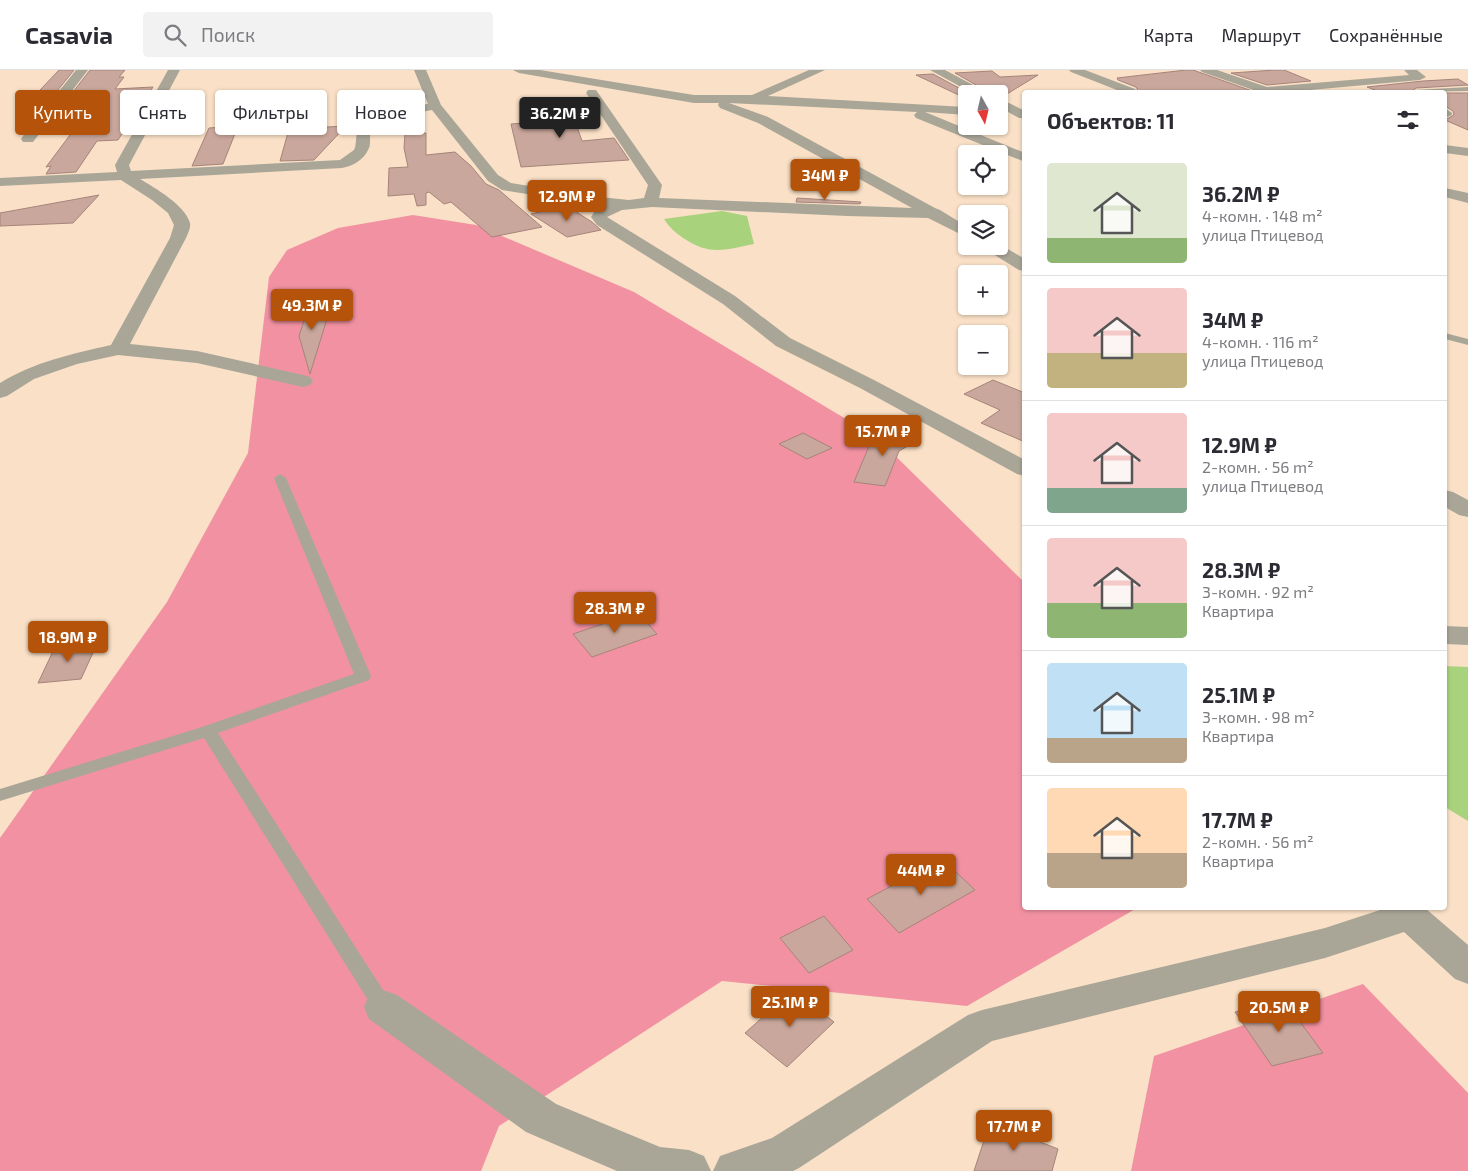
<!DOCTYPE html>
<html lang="ru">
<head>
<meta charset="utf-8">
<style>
  :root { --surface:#fff; --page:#f2f2f3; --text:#2b2b33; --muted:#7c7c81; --line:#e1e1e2; --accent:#b45309 }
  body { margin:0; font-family:"Exo 2",sans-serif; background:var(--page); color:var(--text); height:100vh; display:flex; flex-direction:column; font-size:19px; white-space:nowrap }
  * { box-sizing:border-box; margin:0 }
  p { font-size:16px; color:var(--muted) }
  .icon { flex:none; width:28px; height:28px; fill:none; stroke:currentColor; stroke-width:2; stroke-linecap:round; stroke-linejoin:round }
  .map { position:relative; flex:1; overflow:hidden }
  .side { position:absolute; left:1022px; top:20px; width:425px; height:820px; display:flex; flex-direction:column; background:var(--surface); border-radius:5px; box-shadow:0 1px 4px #0004 }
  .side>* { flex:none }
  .guide { position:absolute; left:15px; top:20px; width:475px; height:45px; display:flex; gap:10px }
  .needle { width:32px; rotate:172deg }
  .buttons { position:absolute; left:958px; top:15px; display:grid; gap:10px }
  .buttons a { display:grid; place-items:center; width:50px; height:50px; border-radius:5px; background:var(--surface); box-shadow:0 1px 4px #0004; font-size:25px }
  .price { position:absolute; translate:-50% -42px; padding:0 11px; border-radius:5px; background:var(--accent); color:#fff; font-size:16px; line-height:32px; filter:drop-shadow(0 1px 2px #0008) }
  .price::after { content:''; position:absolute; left:50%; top:30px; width:15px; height:11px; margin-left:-8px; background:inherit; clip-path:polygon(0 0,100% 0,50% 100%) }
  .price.current { background:#222; color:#fff }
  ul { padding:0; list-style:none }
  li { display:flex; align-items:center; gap:15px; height:125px; padding:0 25px }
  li+li { border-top:1px solid var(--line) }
  li span { display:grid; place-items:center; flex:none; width:140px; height:100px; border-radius:5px; color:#555 }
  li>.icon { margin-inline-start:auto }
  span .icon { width:60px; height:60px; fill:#fffc; stroke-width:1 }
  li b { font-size:21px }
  h2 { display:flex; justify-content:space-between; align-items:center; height:60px; padding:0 25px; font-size:21px }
  .pill { padding:0 18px; border-radius:5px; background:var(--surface); box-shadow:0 1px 4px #0004; font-size:18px; line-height:45px }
  .pill.current { background:var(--accent); color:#fff }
  header { display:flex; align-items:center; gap:30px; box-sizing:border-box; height:70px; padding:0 25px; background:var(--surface); border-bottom:1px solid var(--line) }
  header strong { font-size:24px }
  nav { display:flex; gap:28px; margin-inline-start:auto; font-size:18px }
  .search { width:350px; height:45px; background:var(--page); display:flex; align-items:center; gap:12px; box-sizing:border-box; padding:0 18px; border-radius:5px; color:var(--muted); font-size:19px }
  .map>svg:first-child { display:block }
  .green { fill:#f291a2 }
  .water { fill:#a9d27c }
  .building { fill:#caa79c; stroke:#a6847a }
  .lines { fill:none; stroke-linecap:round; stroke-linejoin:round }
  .lane { fill:#a9a698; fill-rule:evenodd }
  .street { fill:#a9a698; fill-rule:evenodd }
</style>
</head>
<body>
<header>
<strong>Casavia</strong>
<div class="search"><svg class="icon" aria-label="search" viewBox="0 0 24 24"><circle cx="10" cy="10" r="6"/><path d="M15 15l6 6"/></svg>Поиск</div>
<nav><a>Карта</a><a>Маршрут</a><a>Сохранённые</a></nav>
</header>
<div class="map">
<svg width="1468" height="1101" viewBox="0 0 1468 1101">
  <rect width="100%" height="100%" fill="#f9e0c6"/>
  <path class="green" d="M 413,145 L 476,155 L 634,222 L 876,367 L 1025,513 L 1025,838 L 1137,838 L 967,936 L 722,911 L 499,1056 L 481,1101 L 0,1101 L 0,768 L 167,532 L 248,383 L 269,207 L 287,180 L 338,158 Z
    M 1363,914 L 1468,1023 L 1468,1101 L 1131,1101 L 1154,986 Z"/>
  <path class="water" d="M 722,141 L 747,146 L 754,174 C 723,180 711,186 683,168 C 675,162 670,158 664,149 Z
    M 1445,596 L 1468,597 L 1468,751 L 1445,737 Z"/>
  <path class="building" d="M 59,0 L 74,0 L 45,36 L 24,37 Z
    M 90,0 L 125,0 L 119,7 L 124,7 L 115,19 L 153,17 L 118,70 L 97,71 L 76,102 L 46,104 L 51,96 L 46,97 L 76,57 L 74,57 L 81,48 L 76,48 L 87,34 L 63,35 Z
    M 1186,0 L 1193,0 L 1255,22 L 1139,22 L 1136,17 L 1118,10 L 1117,8 Z
    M 1276,0 L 1284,0 L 1311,11 L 1267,15 L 1231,3 Z
    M 992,1 L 1000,7 L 1038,5 L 1002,27 L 999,26 L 999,24 L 992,24 L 955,3 Z
    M 933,4 L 970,24 L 966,24 L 966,33 L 962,31 L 963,27 L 916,5 Z
    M 1458,9 L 1468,15 L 1416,18 L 1411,22 L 1380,22 L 1367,17 L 1423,11 Z
    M 1445,23 L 1468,23 L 1468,60 L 1445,50 L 1454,45 L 1453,41 L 1445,36 Z
    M 567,28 L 582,71 L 614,68 L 629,90 L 521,97 L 511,54 L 537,52 L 531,30 Z
    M 297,36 L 292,57 L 240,60 L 250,38 Z
    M 238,56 L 223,94 L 192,96 L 209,58 Z
    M 346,56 L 314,90 L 280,91 L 289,59 Z
    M 426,63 L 426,85 L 455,82 L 471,96 L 486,114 L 499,120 L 542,157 L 492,167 L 451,132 L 444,134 L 429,122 L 426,123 L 426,135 L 417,136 L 414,124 L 388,126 L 389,98 L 408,97 L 404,78 L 405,64 Z
    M 99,125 L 73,153 L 0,156 L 0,143 Z
    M 797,128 L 861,132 L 860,134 L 796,132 Z
    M 567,136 L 592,152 L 601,160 L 567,167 L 531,144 Z
    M 314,221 L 326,252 L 310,304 L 299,266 Z
    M 993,310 L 1025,323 L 1025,372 L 981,353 L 1000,340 L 964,324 Z
    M 894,358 L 920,369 L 899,381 L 885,416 L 854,412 L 872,369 Z
    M 803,363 L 832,378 L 807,389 L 779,374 Z
    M 637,542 L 657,564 L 592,587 L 573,564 Z
    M 97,574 L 81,609 L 38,613 L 55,577 Z
    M 942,789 L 975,820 L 899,863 L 867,829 Z
    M 824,846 L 853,880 L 809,903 L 780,868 Z
    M 793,920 L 834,952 L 787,997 L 745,963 Z
    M 1284,930 L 1323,983 L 1272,996 L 1235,942 Z
    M 990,1052 L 1058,1079 L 1052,1101 L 974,1101 Z"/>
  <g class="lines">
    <path class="lane" d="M 1468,17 L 1468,21 L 1413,22 L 1416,20 Z
      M 1445,38 L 1452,43 L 1452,45 L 1445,48 Z
      M 1445,263 L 1468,269 L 1468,275 L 1445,269 Z
      M 280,404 L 286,408 L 371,606 L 369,610 L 218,663 L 390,931 L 394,937 L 390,943 L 383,946 L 376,943 L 204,668 L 0,731 L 0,719 L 202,657 L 354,604 L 274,408 Z"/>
    <path class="street" d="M 76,0 L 88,0 L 33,72 L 23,72 L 21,69 L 23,66 Z
      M 168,0 L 180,0 L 129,95 L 131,101 L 340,90 L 354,80 C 357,74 355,67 358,61 C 370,40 407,37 428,34 L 414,0 L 426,0 L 441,35 L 498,105 L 511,113 L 590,126 L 629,130 L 644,128 L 648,115 L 586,23 L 588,20 L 596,20 L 662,115 L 659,128 L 912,138 L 758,53 L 720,38 L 718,35 L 719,33 L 694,33 L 519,3 L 513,0 L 540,0 L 694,25 L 752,25 L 809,0 L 825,0 L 768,26 L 966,37 L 966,45 L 925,42 L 1025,83 L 1025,92 L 916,48 L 914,45 L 917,42 L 729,33 L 768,47 L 935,138 L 940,140 L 966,156 L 966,167 L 928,148 L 847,146 L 652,137 L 622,140 L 607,147 L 735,226 L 790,268 L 874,310 L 1025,390 L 1025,406 L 1017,404 L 860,318 L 776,276 L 723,234 L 597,155 L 591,147 L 596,139 L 602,136 L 502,120 L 488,111 L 432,40 C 410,44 388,46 371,61 C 369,67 371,73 369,78 C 364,90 353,96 342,98 L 140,109 C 155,118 185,135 190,153 C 191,158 188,163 186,168 L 130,274 L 197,281 L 303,305 L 310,307 L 313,311 L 310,315 L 303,317 L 197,293 L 118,285 L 77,294 L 34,309 L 7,326 L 0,328 L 0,313 C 34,292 72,284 111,275 L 170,168 L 174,155 L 168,143 L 152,130 L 121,110 L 0,116 L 0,108 L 117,102 L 115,95 Z
      M 930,0 L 945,0 L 990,24 L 974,24 Z
      M 1069,0 L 1085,0 L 1135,19 L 1137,22 L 1122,22 L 1071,2 Z
      M 1200,0 L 1217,0 L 1267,17 L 1409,5 L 1404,0 L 1417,0 L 1426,7 L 1420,10 L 1288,22 L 1259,22 L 1202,2 Z
      M 999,28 L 1025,41 L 1025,48 L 1019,48 L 999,37 Z
      M 1445,75 L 1468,78 L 1468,86 L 1445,83 Z
      M 1445,118 L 1468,123 L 1468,133 L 1445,127 Z
      M 999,174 L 1025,189 L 1025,201 L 1019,200 L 985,179 L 983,176 L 999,176 Z
      M 1445,420 L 1453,422 L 1468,430 L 1468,447 L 1459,445 L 1445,437 Z
      M 1445,556 L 1468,557 L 1468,575 L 1445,574 Z
      M 1386,838 L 1425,838 L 1468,875 L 1468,914 L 1455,909 L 1404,862 L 1325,888 L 992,971 L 799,1098 L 793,1101 L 713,1101 L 720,1086 L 772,1068 L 968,945 L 982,940 L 1325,858 Z
      M 383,920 L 397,925 L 556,1034 L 660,1077 L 689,1080 L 704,1086 L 711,1101 L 617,1101 L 526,1062 L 369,949 L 364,937 L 369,925 Z"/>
  </g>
</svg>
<div class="buttons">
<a><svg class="needle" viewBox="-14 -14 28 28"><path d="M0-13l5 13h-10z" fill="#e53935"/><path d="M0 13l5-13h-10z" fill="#7c7c81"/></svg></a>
<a><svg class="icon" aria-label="locate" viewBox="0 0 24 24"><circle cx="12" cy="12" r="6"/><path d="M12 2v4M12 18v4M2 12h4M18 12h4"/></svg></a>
<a><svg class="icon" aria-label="layers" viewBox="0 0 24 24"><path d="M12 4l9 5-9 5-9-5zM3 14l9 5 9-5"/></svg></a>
<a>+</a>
<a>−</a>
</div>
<b class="price current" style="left:560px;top:69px">36.2M ₽</b>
<b class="price" style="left:825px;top:131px">34M ₽</b>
<b class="price" style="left:567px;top:152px">12.9M ₽</b>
<b class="price" style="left:312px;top:261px">49.3M ₽</b>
<b class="price" style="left:883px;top:387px">15.7M ₽</b>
<b class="price" style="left:615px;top:564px">28.3M ₽</b>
<b class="price" style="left:68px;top:593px">18.9M ₽</b>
<b class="price" style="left:921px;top:826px">44M ₽</b>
<b class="price" style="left:790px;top:958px">25.1M ₽</b>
<b class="price" style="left:1279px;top:963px">20.5M ₽</b>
<b class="price" style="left:1014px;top:1082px">17.7M ₽</b>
<div class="guide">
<a class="pill current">Купить</a>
<a class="pill">Снять</a>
<a class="pill">Фильтры</a>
<a class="pill">Новое</a>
</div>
<section class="side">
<h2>Объектов: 11<svg class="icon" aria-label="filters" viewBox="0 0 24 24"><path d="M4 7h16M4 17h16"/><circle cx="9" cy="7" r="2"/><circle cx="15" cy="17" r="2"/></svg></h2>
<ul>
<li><span style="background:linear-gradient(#dfe7d0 75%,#8fb573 0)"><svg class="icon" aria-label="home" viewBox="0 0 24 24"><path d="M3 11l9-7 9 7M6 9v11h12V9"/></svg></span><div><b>36.2M ₽</b><p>4-комн. · 148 m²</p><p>улица Птицевод</p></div></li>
<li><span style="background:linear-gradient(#f6c9c9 65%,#c2b280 0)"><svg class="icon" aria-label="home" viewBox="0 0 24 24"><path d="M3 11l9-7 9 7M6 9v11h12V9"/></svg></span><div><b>34M ₽</b><p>4-комн. · 116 m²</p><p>улица Птицевод</p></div></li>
<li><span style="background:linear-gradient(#f6c9c9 75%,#7fa58c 0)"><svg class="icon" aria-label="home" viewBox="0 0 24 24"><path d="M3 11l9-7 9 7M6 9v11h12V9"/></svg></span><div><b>12.9M ₽</b><p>2-комн. · 56 m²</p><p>улица Птицевод</p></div></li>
<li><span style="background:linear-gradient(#f6c9c9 65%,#8fb573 0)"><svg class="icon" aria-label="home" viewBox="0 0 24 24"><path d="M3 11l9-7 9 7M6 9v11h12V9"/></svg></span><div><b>28.3M ₽</b><p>3-комн. · 92 m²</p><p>Квартира</p></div></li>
<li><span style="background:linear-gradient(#bfe0f5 75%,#b9a48a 0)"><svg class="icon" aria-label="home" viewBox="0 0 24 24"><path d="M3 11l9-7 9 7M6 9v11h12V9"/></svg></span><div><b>25.1M ₽</b><p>3-комн. · 98 m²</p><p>Квартира</p></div></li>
<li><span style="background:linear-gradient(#ffd9b3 65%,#b9a48a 0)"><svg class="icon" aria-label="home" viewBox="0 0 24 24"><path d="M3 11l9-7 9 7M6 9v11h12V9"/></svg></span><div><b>17.7M ₽</b><p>2-комн. · 56 m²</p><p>Квартира</p></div></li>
</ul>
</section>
</div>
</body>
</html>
